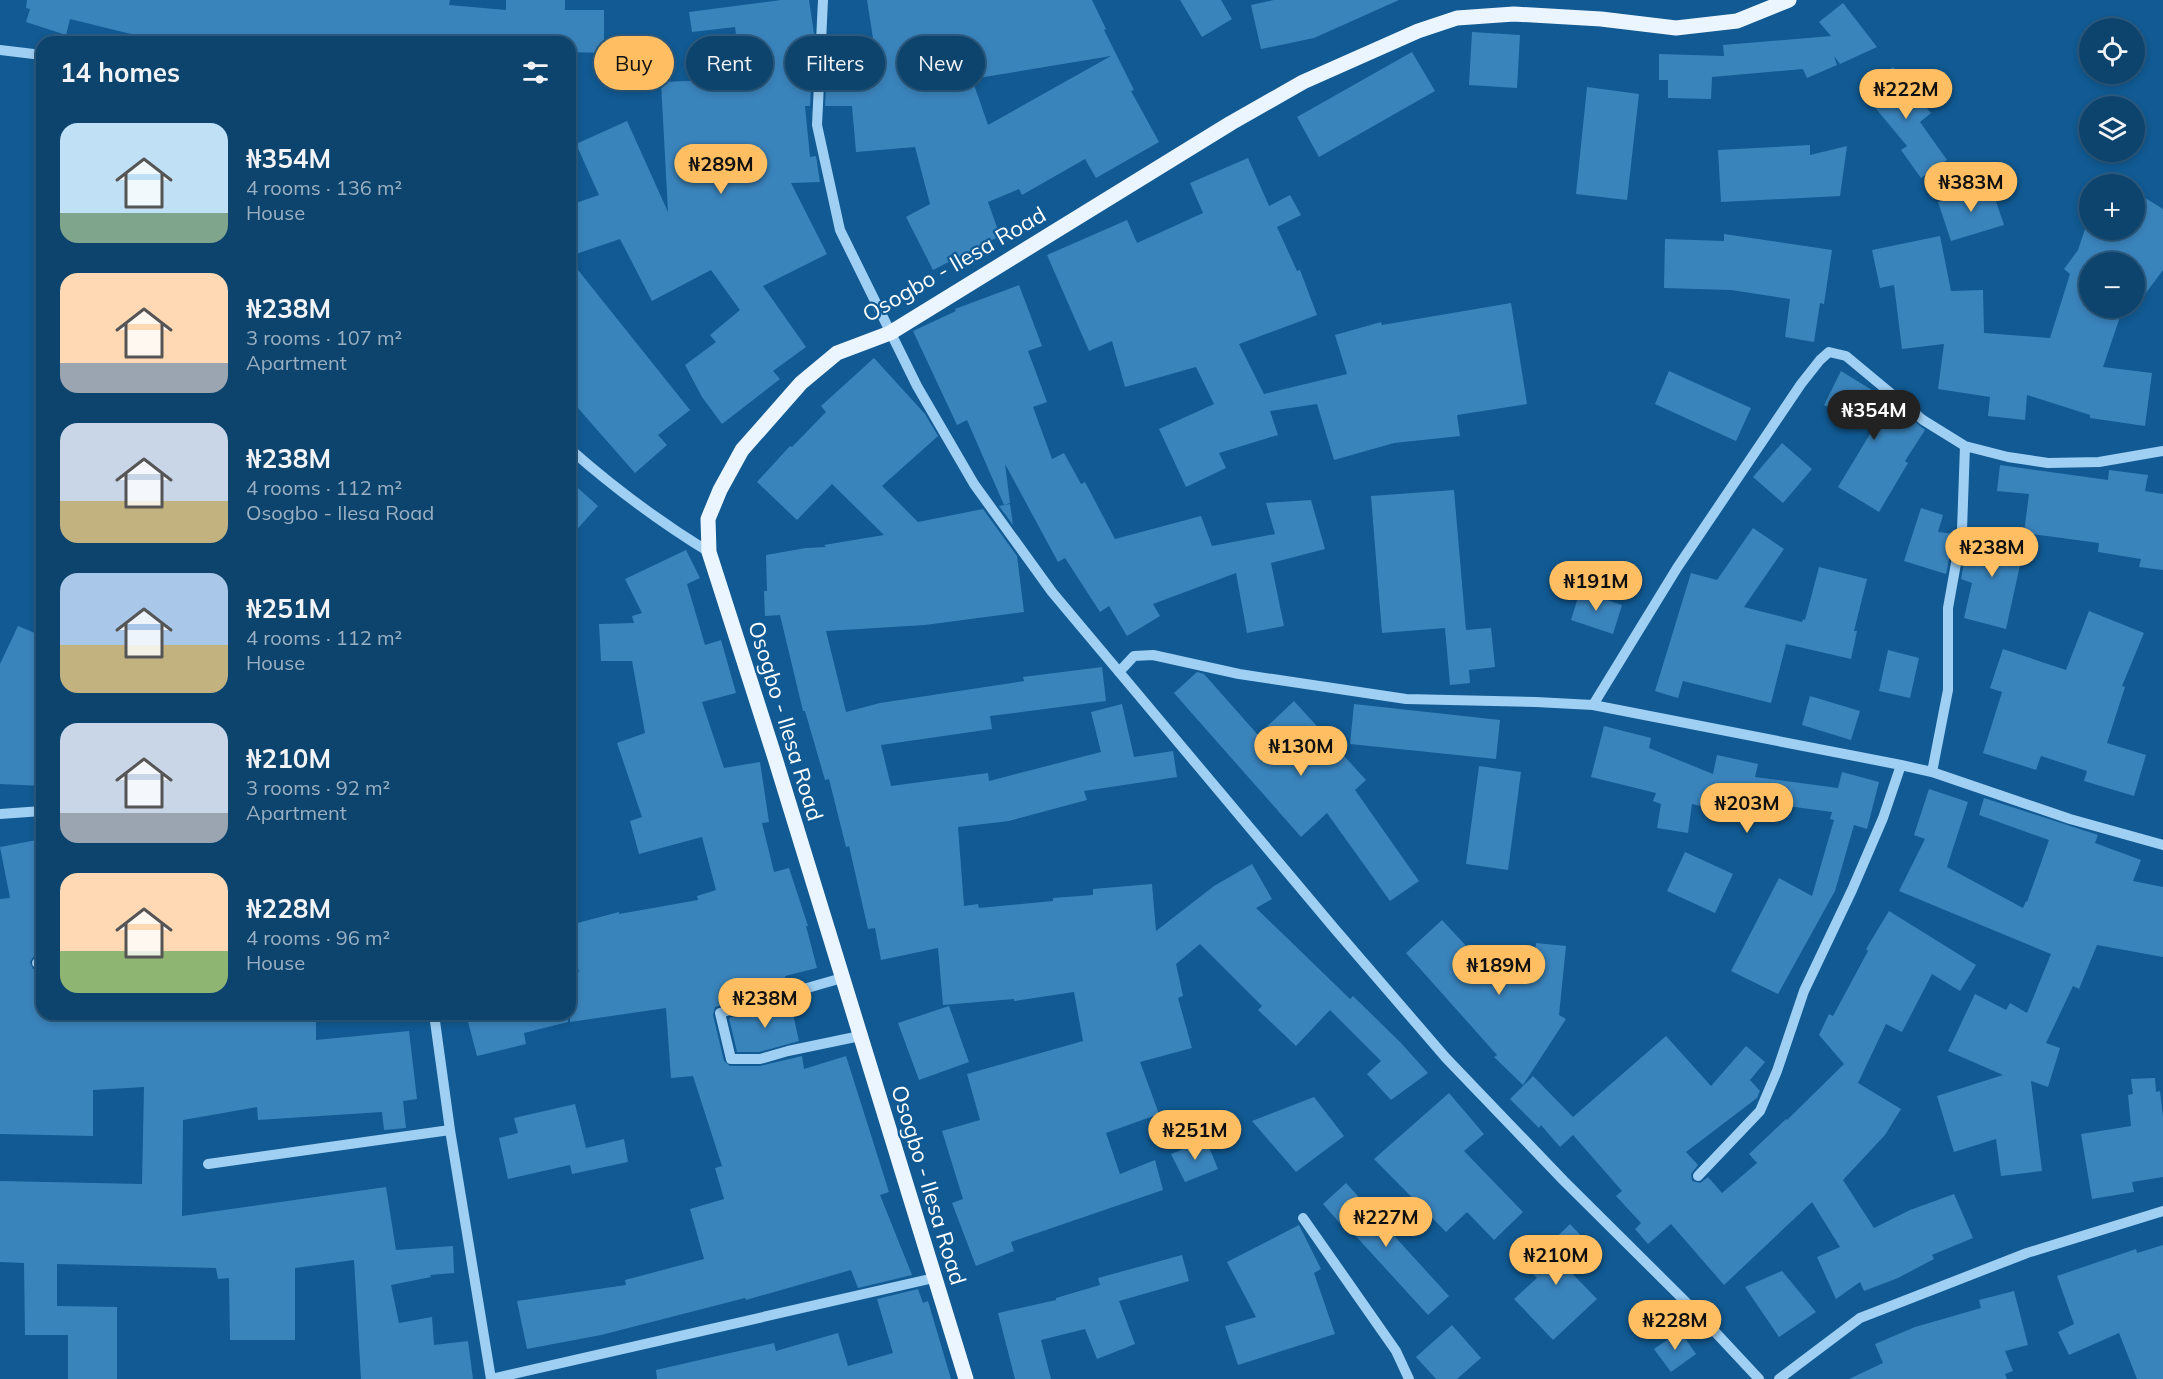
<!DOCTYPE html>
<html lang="en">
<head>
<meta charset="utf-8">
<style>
  :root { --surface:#0d446e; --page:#164b73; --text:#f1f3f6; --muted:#9ab0c2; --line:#2d5c81; --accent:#ffbe61 }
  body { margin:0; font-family:Mulish,sans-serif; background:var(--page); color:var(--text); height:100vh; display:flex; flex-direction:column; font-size:22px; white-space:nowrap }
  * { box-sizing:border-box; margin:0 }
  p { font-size:20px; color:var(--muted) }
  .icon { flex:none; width:33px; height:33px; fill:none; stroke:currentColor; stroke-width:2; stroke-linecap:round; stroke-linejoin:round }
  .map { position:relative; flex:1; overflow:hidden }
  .details { position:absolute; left:36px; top:36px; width:540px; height:984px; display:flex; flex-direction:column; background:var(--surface); border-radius:18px; box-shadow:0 3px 9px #0003,0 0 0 2px var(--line) }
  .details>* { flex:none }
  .banner { position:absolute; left:594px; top:36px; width:570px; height:54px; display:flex; gap:12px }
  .fabs { position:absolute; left:2079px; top:18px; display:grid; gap:12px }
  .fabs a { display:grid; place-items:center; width:66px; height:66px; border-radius:50%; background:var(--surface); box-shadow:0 3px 9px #0003,0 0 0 2px var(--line); font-size:30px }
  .price { position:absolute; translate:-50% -51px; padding:0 14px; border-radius:21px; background:var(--accent); color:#111; font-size:20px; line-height:39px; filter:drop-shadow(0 2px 3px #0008) }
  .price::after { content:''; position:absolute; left:50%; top:36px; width:18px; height:14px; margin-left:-9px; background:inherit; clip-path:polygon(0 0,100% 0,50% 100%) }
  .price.active { background:#222; color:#fff }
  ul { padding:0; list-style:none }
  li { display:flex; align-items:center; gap:18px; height:150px; padding:0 24px }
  li span { display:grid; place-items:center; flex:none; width:168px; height:120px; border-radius:18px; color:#555 }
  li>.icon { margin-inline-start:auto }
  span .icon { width:72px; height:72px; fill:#fffc; stroke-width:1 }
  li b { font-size:26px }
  h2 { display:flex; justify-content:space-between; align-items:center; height:72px; padding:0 24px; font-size:26px }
  .chip { padding:0 21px; border-radius:27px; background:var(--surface); box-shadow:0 3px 9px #0003,0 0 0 2px var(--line); font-size:21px; line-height:54px }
  .chip.active { background:var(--accent); color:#111 }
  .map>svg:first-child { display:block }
  .building { fill:#3a84bc; fill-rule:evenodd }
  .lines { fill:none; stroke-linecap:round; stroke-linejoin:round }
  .minor { stroke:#9fcff3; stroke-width:10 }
  .major { stroke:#ebf5ff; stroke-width:15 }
  .labels { text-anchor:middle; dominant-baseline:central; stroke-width:4.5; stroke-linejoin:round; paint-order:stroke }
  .street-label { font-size:22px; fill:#fff; stroke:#115a93 }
</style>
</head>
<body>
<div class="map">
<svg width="2163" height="1379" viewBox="0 0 2163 1379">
  <rect width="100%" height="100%" fill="#115a93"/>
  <path class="building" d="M 27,0 L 450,0 L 449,5 L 506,10 L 506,0 L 565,0 L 565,10 L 604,10 L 604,53 L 570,52 L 570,42 L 156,42 L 135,37 L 135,35 L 70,19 L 66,35 L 26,22 L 30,9 L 26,8 Z
    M 781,0 L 809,0 L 814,34 L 810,106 L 805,106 L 810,157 L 816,156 L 820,182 L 791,183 L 827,254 L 763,286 L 806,347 L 773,371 L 780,379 L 722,424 L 702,397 L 685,365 L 716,342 L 710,335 L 740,310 L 711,270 L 652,301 L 620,239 L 570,256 L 570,205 L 599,195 L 576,144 L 627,121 L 668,212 L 661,82 L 742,79 L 735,27 L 692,32 L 689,12 Z
    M 867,0 L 1092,0 L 1106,29 L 1104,30 L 1134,90 L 1131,91 L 1159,142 L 1096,178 L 1085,159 L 1022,195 L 1019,189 L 988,202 L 1000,236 L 933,270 L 906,217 L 930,204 L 915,147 L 856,152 L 852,106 L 825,106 L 828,54 L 875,51 ZM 1111,56 L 988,125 L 972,79 Z
    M 1180,0 L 1221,0 L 1232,19 L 1202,37 Z
    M 1274,0 L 1399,0 L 1314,38 L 1261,49 L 1251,5 Z
    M 1843,3 L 1877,47 L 1840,64 L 1834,56 L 1837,65 L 1807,78 L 1803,69 L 1712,77 L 1711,99 L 1668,98 L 1668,80 L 1659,80 L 1659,54 L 1724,56 L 1723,45 L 1831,36 L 1819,22 Z
    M 1472,32 L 1520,35 L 1517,88 L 1469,85 Z
    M 1412,52 L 1435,91 L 1319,157 L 1297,117 Z
    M 1893,67 L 1931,113 L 1920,122 L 1947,160 L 1921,178 L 1901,150 L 1907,146 L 1862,92 Z
    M 1587,87 L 1639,94 L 1627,200 L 1576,194 Z
    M 1810,145 L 1810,155 L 1847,146 L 1840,196 L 1721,202 L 1718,150 Z
    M 1248,158 L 1269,206 L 1290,195 L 1301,215 L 1277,227 L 1297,271 L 1300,270 L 1317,315 L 1239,344 L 1264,394 L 1347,374 L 1335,335 L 1381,322 L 1382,325 L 1511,303 L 1527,404 L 1457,415 L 1460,436 L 1394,443 L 1334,460 L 1317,404 L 1270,411 L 1278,435 L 1219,453 L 1226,468 L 1186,487 L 1159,429 L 1214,404 L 1196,367 L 1125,387 L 1112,341 L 1089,351 L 1047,255 L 1127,220 L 1137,243 L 1203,213 L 1190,183 Z
    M 1991,186 L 2004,225 L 1951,241 L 1938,202 Z
    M 2134,191 L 2163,209 L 2163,270 L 2134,309 L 2134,262 L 2090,262 L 2090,308 L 2123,308 L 2103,367 L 2152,373 L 2145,426 L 2090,418 L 2090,415 L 2027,395 L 2025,420 L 1988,416 L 1990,397 L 1938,389 L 1944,344 L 1902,349 L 1894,285 L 1880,288 L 1872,250 L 1940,236 L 1951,291 L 1983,290 L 1984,333 L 2050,338 L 2070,274 L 2064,269 L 2078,250 L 2085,229 L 2090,229 L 2090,235 L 2094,230 L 2134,230 Z
    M 1724,234 L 1832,250 L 1824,304 L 1820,303 L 1814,342 L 1785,337 L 1790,299 L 1731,290 L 1664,288 L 1665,239 L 1724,241 Z
    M 570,260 L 690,410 L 658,435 L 667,445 L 635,473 L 570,399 Z
    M 1019,285 L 1042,346 L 1028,351 L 1047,402 L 1033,407 L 1052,459 L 1064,453 L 1081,484 L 1085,482 L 1115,539 L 1201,516 L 1212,546 L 1275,534 L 1266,503 L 1311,500 L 1325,549 L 1271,563 L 1284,626 L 1247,633 L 1236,573 L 1153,604 L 1160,616 L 1127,636 L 1109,606 L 1100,612 L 1065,558 L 1058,562 L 1005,464 L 1010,503 L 1004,505 L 967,420 L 957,425 L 913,331 L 956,311 L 955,309 Z
    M 874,358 L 925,414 L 938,436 L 882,486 L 918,522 L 983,509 L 1017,556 L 1024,612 L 925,625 L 826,631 L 846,712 L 880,703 L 1024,681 L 1023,677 L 1102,667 L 1106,701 L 990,716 L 992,729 L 881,745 L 891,786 L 988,773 L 989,781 L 1101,752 L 1091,712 L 1122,704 L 1134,757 L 1173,751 L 1177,777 L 1084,791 L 1087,800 L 1009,821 L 958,827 L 964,906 L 978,904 L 979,908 L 1053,901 L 1053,898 L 1093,895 L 1093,889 L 1152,884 L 1156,931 L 1214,886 L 1252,864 L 1272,899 L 1256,908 L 1350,999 L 1353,996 L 1401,1043 L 1428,1073 L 1391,1100 L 1367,1074 L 1381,1061 L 1330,1010 L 1296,1046 L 1258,1010 L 1262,1006 L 1200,944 L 1176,964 L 1183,996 L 1178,998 L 1192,1048 L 1140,1062 L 1159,1114 L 1106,1133 L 1120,1174 L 1155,1160 L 1163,1190 L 1011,1242 L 1014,1251 L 976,1266 L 952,1203 L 963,1199 L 942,1131 L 980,1120 L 967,1074 L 1083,1041 L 1074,992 L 1014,1001 L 1014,999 L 943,1005 L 938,948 L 881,960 L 875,928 L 868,929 L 849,846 L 846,847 L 829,779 L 825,780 L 805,711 L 803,711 L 780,615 L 765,616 L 764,591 L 767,591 L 766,555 L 806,548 L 826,547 L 824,545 L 884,535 L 832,484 L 797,520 L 757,482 L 790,446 L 792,447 L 826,412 L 821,406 Z
    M 1669,371 L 1751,408 L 1736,441 L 1655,404 Z
    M 1841,371 L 1885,398 L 1925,430 L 1905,461 L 1908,463 L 1879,512 L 1838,487 L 1873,429 L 1824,405 Z
    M 1782,443 L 1812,469 L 1783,503 L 1753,477 Z
    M 2000,465 L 2108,480 L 2109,470 L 2148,475 L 2145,491 L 2163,494 L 2163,570 L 2139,567 L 2141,559 L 2098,552 L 2099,543 L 2024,533 L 2029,494 L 1997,491 Z
    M 570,481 L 598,506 L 570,537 Z
    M 1454,490 L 1466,630 L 1491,628 L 1495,667 L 1469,670 L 1470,683 L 1450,685 L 1445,628 L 1382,633 L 1371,496 Z
    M 1010,504 L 1013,525 L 999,506 Z
    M 1921,508 L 1943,515 L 1938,532 L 1954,534 L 1946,574 L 1904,561 Z
    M 1753,528 L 1784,549 L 1744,607 L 1802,622 L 1803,619 L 1805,620 L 1819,567 L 1867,579 L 1854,631 L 1857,631 L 1851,659 L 1786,644 L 1771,703 L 1683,681 L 1678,698 L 1655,691 L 1691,573 L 1717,580 Z
    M 1969,535 L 2025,542 L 2023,566 L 2020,565 L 2006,629 L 1964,618 L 1972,583 L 1961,579 Z
    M 686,550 L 700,578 L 687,584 L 705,645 L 721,640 L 736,693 L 702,702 L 724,768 L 760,762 L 769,822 L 762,823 L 774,872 L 789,868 L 808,926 L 806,926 L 817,968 L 785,976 L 787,986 L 715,1007 L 713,1015 L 724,1061 L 730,1066 L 760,1066 L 802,1056 L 804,1069 L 846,1056 L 889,1192 L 880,1195 L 912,1275 L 858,1288 L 851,1270 L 746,1300 L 745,1298 L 601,1335 L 527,1349 L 517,1301 L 626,1285 L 625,1280 L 704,1259 L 690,1209 L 724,1199 L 715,1168 L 722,1166 L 693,1076 L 671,1078 L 666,1008 L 570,1022 L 570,974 L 579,972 L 570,937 L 570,925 L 619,912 L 619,914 L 698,900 L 697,896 L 716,890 L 702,837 L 639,854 L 630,821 L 642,817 L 617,743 L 645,733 L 632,661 L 601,661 L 599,624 L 634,623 L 632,616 L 642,613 L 625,579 Z
    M 1580,591 L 1622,605 L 1613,634 L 1571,620 Z
    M 2089,611 L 2144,633 L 2122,686 L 2125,687 L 2107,743 L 2146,755 L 2134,796 L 2084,781 L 2087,771 L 2041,756 L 2036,770 L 1983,753 L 2002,692 L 1990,688 L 2003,649 L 2066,670 Z
    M 18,626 L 42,636 L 42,786 L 0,784 L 0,664 Z
    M 1888,650 L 1919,658 L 1910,698 L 1879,691 Z
    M 1197,672 L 1204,674 L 1258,735 L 1294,701 L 1366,780 L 1355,790 L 1419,881 L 1390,901 L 1327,813 L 1301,837 L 1174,693 Z
    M 1810,696 L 1860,711 L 1851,740 L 1802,725 Z
    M 1354,704 L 1500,720 L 1496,759 L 1350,744 Z
    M 1604,726 L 1651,738 L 1649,748 L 1713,774 L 1717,755 L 1758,764 L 1755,777 L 1838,788 L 1842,772 L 1879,782 L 1867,829 L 1854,825 L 1835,891 L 1778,994 L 1731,971 L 1779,878 L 1812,896 L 1834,820 L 1830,819 L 1832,812 L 1749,801 L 1746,817 L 1692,804 L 1688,833 L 1657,828 L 1661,804 L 1653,801 L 1656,793 L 1591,777 Z
    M 1479,766 L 1521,772 L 1508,870 L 1466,864 Z
    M 1929,789 L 1968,802 L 1947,867 L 2023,908 L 2026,901 L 2027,902 L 2049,840 L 1979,815 L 1984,798 L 2098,835 L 2095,843 L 2141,860 L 2133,881 L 2163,887 L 2163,957 L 2097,945 L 2079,989 L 2073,986 L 2046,1043 L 2060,1048 L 2048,1087 L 2031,1081 L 2042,1171 L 2001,1176 L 1996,1139 L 1954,1152 L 1937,1096 L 2003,1075 L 1948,1051 L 1975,994 L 2006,1010 L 2010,1003 L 2027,1013 L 2051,954 L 1899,891 L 1925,839 L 1914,835 Z
    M 42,839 L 42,956 L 34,956 L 30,962 L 33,969 L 42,970 L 42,1014 L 316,1014 L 316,1040 L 409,1031 L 417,1099 L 403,1101 L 406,1128 L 384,1130 L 382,1112 L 258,1120 L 257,1107 L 183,1120 L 182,1216 L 386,1187 L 396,1250 L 453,1246 L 454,1273 L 430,1275 L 431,1277 L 391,1285 L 399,1323 L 432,1317 L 434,1345 L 468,1341 L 473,1379 L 361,1379 L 354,1260 L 295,1268 L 295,1340 L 230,1340 L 229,1278 L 218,1279 L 216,1268 L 57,1264 L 57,1306 L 117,1307 L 117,1379 L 68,1379 L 68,1335 L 25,1335 L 24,1263 L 0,1262 L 0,1181 L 142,1184 L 144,1087 L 93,1090 L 93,1136 L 0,1134 L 0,899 L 10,898 L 0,847 Z
    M 1685,852 L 1733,874 L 1715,913 L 1667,891 Z
    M 1889,911 L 1976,965 L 1960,991 L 1932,974 L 1902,1032 L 1886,1024 L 1858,1083 L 1901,1109 L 1885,1135 L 1843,1180 L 1874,1228 L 1910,1210 L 1954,1194 L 1973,1238 L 1932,1255 L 1934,1259 L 1898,1278 L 1864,1291 L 1860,1282 L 1836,1299 L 1817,1257 L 1840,1247 L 1812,1202 L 1724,1285 L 1671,1224 L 1648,1244 L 1635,1229 L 1641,1223 L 1616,1196 L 1622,1191 L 1573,1135 L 1560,1147 L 1541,1125 L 1539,1128 L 1510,1099 L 1533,1076 L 1573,1117 L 1666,1036 L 1711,1086 L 1746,1046 L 1765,1062 L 1750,1080 L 1760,1091 L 1757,1098 L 1686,1152 L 1698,1165 L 1691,1174 L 1692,1181 L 1700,1183 L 1708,1177 L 1722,1193 L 1757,1163 L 1749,1154 L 1786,1119 L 1787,1120 L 1844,1064 L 1819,1035 L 1829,1014 L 1833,1016 L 1868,951 L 1866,949 Z
    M 1442,920 L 1494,976 L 1512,954 L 1533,972 L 1536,943 L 1566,946 L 1559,1015 L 1566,1019 L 1523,1085 L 1494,1057 L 1497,1055 L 1406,953 Z
    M 790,1001 L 799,1041 L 759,1052 L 737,1052 L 729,1018 Z
    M 949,1006 L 969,1062 L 919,1080 L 898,1023 Z
    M 466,1014 L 567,1014 L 568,1022 L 524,1033 L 526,1044 L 477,1056 Z
    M 2155,1078 L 2156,1092 L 2160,1091 L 2163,1117 L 2163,1177 L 2132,1182 L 2134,1192 L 2092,1199 L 2081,1134 L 2131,1126 L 2128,1095 L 2133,1094 L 2131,1079 Z
    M 1449,1093 L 1484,1134 L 1464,1151 L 1523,1212 L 1494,1240 L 1467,1212 L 1446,1232 L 1374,1159 Z
    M 1314,1097 L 1344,1136 L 1296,1172 L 1252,1121 Z
    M 575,1104 L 586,1148 L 624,1139 L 628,1162 L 572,1174 L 570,1165 L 508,1179 L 499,1138 L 518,1133 L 514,1118 Z
    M 1206,1140 L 1218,1169 L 1185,1182 L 1171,1154 Z
    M 1346,1183 L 1449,1296 L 1428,1315 L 1353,1233 L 1350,1235 L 1323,1204 Z
    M 1570,1224 L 1587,1242 L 1564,1265 L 1597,1299 L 1553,1340 L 1514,1299 L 1537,1278 L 1526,1267 Z
    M 1299,1225 L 1321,1269 L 1314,1273 L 1335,1334 L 1238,1365 L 1225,1326 L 1256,1317 L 1227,1262 Z
    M 2163,1245 L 2163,1379 L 2137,1379 L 2119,1333 L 2069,1355 L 2058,1332 L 2074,1324 L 2057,1276 L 2136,1249 L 2137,1253 Z
    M 1182,1255 L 1189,1281 L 1119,1301 L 1135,1344 L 1097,1359 L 1085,1329 L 1041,1340 L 1051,1379 L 1015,1379 L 998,1313 L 1056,1300 L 1056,1298 L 1100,1285 L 1098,1278 Z
    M 1782,1271 L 1816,1312 L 1779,1337 L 1745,1287 Z
    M 918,1289 L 923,1303 L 928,1301 L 951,1379 L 657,1379 L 656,1370 L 774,1343 L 776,1351 L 838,1333 L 848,1366 L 893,1353 L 877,1299 Z
    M 2014,1291 L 2028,1345 L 2005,1351 L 2013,1371 L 2005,1374 L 2007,1379 L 1849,1379 L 1883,1363 L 1875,1344 L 1915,1327 L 1981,1308 L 1979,1300 Z
    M 1452,1325 L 1481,1358 L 1457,1379 L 1436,1379 L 1416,1357 Z
    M 1680,1331 L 1696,1354 L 1671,1372 L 1654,1349 Z"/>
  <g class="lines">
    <path class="minor" d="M 823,0 L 817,125 L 840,230 L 917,386 L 974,484 L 1052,592 L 1334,928 L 1446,1058 L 1564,1181 L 1703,1319 L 1759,1379
      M 0,50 L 42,55
      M 570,449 C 613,487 660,522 709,552
      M 1119,672 L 1134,656 L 1153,655 L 1239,674 L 1406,699 L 1536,702 L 1593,705 L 1901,765 L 1932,772 L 2070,819 L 2163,845
      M 1593,705 L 1677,568 L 1801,384 L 1820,360 L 1829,352 L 1846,356 L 1923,420 L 1965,446 L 2008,457 L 2048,463 L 2099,462 L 2163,451
      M 1932,772 L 1948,690 L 1948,608 L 1962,530 L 1965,446
      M 0,814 L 42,811
      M 37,963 L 42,963
      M 842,978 L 720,1013 L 731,1059 L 760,1059 L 788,1051 L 860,1036
      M 434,1014 L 450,1130 L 491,1379
      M 208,1164 L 450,1130
      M 1698,1176 L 1760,1111 L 1777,1071 L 1804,991 L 1852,890 L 1883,818 L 1901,765
      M 1303,1218 L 1396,1351 L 1409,1379
      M 491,1379 L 934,1278
      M 1779,1379 L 1860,1318 L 2027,1253 L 2163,1211"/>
    <path class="major" d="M 966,1379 L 775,758 L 709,552 L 708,519 L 720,490 L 742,450 L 801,383 L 837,353 L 890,333 L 1231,123 L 1303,82 L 1418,31 L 1457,18 L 1514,14 L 1601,19 L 1676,28 L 1737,21 L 1789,0"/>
  </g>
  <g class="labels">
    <g class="street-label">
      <text transform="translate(954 264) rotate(-30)">Osogbo - Ilesa Road</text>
      <text transform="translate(786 721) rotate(73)">Osogbo - Ilesa Road</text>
      <text transform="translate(929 1185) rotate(73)">Osogbo - Ilesa Road</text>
    </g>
  </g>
</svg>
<div class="fabs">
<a><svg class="icon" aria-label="locate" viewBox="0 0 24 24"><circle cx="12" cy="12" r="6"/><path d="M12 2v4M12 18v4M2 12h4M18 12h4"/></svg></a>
<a><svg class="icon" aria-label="layers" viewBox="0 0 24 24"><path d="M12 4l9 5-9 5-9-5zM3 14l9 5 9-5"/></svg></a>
<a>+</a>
<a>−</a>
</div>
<b class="price" style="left:1906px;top:120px">₦222M</b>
<b class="price" style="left:721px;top:195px">₦289M</b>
<b class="price" style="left:1971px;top:213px">₦383M</b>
<b class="price active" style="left:1874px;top:441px">₦354M</b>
<b class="price" style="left:1992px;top:578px">₦238M</b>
<b class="price" style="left:1596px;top:612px">₦191M</b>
<b class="price" style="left:1301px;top:777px">₦130M</b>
<b class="price" style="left:1747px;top:834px">₦203M</b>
<b class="price" style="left:1499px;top:996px">₦189M</b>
<b class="price" style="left:765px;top:1029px">₦238M</b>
<b class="price" style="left:1195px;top:1161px">₦251M</b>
<b class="price" style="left:1386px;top:1248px">₦227M</b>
<b class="price" style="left:1556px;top:1286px">₦210M</b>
<b class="price" style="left:1675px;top:1351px">₦228M</b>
<div class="banner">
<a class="chip active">Buy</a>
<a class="chip">Rent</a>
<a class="chip">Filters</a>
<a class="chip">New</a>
</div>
<section class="details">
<h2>14 homes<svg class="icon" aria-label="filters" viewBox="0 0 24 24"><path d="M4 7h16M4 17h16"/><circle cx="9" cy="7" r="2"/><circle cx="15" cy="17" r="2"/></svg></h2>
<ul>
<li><span style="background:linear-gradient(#bfe0f5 75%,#7fa58c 0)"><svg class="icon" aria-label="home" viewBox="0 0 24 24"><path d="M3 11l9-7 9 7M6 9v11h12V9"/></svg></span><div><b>₦354M</b><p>4 rooms · 136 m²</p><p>House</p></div></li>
<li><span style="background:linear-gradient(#ffd9b3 75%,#9aa5b1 0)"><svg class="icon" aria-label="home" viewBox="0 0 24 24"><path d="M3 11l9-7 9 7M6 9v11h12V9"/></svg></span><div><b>₦238M</b><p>3 rooms · 107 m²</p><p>Apartment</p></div></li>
<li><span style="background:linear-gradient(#c9d6e8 65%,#c2b280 0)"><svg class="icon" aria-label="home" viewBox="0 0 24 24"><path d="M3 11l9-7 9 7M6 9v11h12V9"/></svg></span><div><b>₦238M</b><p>4 rooms · 112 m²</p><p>Osogbo - Ilesa Road</p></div></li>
<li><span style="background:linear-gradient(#a9c7e8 60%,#c2b280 0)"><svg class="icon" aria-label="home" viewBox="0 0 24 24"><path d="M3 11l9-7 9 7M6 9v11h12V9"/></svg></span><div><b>₦251M</b><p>4 rooms · 112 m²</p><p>House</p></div></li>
<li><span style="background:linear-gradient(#c9d6e8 75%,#9aa5b1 0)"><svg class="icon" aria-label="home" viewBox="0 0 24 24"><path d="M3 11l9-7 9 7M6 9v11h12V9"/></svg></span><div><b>₦210M</b><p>3 rooms · 92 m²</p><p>Apartment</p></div></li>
<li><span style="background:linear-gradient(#ffd9b3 65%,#8fb573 0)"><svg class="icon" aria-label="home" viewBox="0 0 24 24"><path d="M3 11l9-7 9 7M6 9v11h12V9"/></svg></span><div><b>₦228M</b><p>4 rooms · 96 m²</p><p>House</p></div></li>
</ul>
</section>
</div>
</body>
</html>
